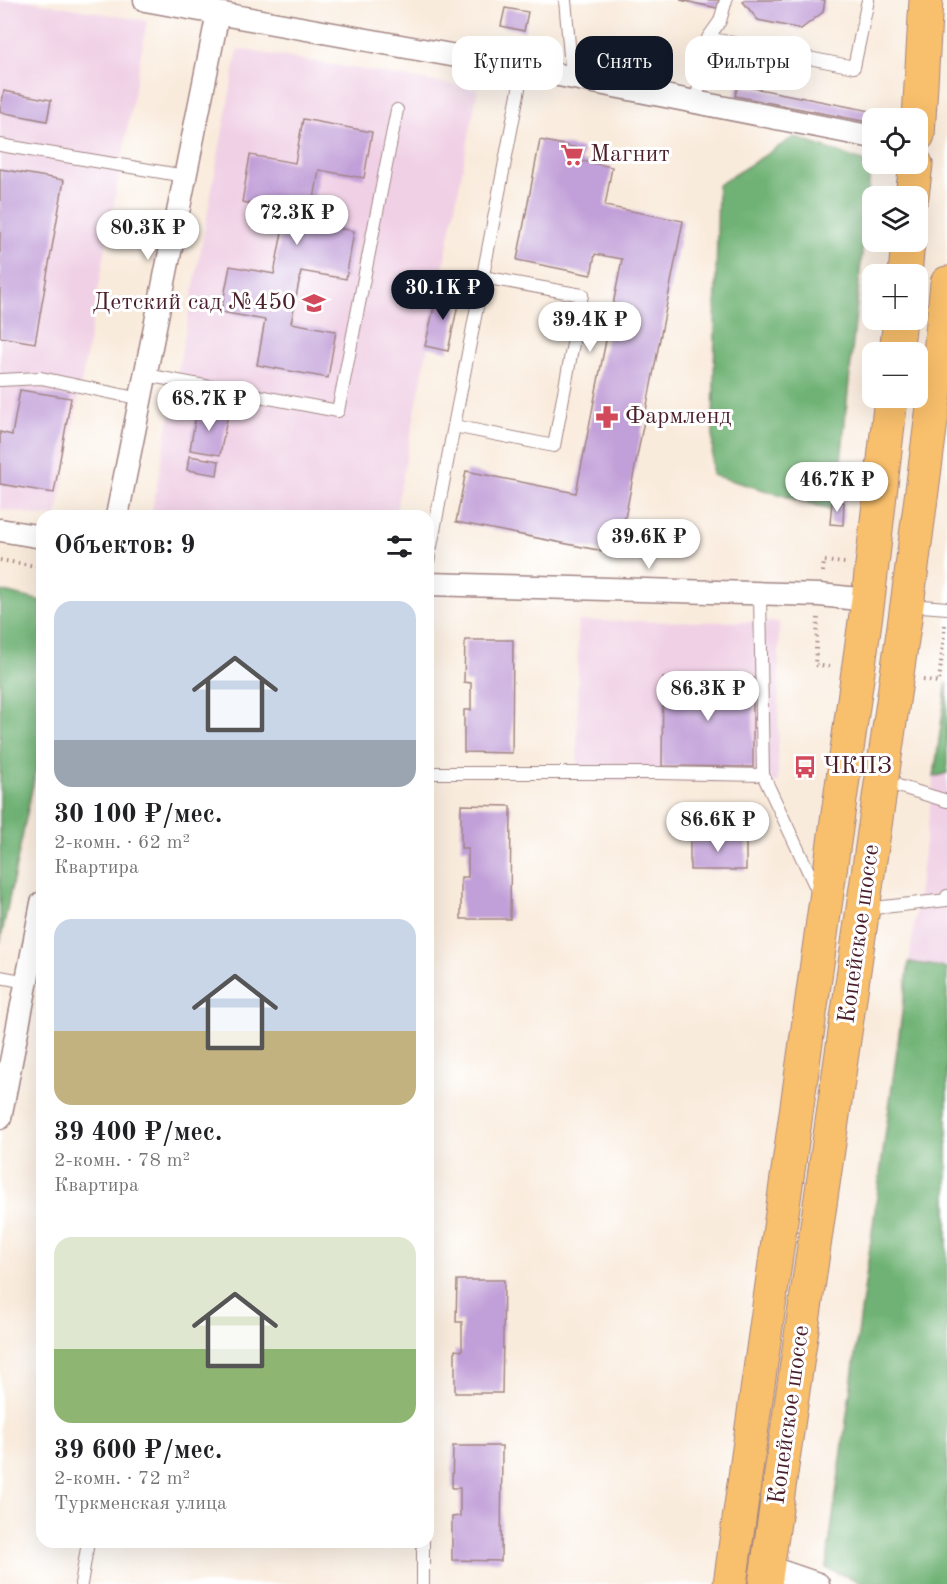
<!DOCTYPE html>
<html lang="ru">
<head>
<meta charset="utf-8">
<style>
  :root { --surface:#fff; --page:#f6f6f6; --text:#202124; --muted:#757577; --accent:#111827 }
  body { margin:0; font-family:"Old Standard TT",serif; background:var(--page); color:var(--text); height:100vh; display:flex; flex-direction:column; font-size:22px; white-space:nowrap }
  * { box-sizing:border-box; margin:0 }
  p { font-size:20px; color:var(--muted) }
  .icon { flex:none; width:33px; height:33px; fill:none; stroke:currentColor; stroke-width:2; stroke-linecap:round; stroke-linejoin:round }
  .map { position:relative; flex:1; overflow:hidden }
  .details { position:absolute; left:36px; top:510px; width:398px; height:1038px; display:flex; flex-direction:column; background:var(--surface); border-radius:18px; box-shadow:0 6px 24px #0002 }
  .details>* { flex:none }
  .top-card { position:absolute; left:452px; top:36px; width:405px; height:54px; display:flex; gap:12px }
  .tools { position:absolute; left:862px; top:108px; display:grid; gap:12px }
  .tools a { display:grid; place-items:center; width:66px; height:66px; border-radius:12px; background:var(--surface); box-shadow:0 6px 24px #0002; font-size:30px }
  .price { position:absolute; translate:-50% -51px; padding:0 14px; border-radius:21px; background:#fff; color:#222; font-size:20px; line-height:39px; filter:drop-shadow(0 2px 3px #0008) }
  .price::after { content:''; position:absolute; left:50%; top:36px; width:18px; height:14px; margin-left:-9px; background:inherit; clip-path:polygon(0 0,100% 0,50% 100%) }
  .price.active { background:var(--accent); color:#fff }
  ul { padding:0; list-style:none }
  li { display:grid; align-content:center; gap:12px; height:318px; padding:0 18px }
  li span { display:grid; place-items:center; height:186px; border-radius:18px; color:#555 }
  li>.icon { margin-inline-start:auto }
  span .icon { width:108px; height:108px; fill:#fffc; stroke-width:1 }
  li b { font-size:26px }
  h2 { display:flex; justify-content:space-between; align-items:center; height:72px; padding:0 18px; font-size:26px }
  .chip { padding:0 21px; border-radius:18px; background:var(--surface); box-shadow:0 6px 24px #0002; font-size:21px; line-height:54px }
  .chip.active { background:var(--accent); color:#fff }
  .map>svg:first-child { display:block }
  .built { fill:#f0d0e5 }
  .forest { fill:#6fb275; stroke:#5c6850; stroke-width:1.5 }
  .building { fill:#c19fd8 }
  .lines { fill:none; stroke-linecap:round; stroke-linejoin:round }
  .lane-casing { stroke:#a28584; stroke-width:14 }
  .street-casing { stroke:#a28584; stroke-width:25 }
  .primary-casing { stroke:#a28584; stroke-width:35 }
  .path { stroke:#a28584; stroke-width:4; stroke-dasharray:1.5 4.5; stroke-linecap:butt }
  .lane { stroke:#fff; stroke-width:12 }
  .street { stroke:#fff; stroke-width:22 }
  .primary { stroke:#f8bf6c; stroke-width:33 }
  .labels { text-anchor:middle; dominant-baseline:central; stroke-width:6; stroke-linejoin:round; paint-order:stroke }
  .poi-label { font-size:24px; fill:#4a1f2b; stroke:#fff; text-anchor:start }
  .street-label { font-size:24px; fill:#4a1f2b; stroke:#fff }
</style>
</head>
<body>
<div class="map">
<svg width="947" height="1584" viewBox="0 0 947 1584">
  <rect width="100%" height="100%" fill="#fff"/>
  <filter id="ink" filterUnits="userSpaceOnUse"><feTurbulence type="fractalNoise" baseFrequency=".0167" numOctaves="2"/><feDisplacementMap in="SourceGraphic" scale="12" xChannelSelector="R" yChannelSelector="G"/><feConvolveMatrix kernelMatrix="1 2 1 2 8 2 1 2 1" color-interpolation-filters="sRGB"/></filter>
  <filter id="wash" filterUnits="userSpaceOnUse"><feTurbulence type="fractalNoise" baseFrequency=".008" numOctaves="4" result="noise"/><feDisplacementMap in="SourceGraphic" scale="24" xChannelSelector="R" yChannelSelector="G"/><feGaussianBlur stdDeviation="1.35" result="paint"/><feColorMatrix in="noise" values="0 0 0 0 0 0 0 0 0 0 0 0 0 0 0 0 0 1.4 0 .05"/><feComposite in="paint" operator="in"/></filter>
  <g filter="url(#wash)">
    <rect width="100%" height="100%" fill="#f9ebdc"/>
    <path class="built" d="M 0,0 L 25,0 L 147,21 L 57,516 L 42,516 L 0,509 Z
      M 238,49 L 478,89 L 395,516 L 151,516 Z
      M 578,621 L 779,622 L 778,782 L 577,781 Z
      M 947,773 L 947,968 L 909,962 L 934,777 Z"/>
    <path class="forest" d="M 794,137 L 871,164 L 836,511 L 712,475 L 718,185 Z
      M 0,591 L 42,601 L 42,741 L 0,943 Z
      M 947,682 L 947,773 L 934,777 Z
      M 909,962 L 947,968 L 947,1584 L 865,1584 L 826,1568 Z"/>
    <g id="blocks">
      <path class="building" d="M 680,0 L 719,0 L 717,8 Z
        M 744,0 L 825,0 L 823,12 L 801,29 L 758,20 L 743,2 Z
        M 505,8 L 528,12 L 524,31 L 501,26 Z
        M 738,85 L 886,114 L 885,118 L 873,118 L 873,123 L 735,96 Z
        M 4,91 L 51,100 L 47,121 L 0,112 Z
        M 303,119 L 372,132 L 364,178 L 319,170 L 310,223 L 354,231 L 346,279 L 301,271 L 291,323 L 336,331 L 328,378 L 257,365 L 265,320 L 221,312 L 230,266 L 274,274 L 286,211 L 242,202 L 250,155 L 295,163 Z
        M 540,140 L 583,149 L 581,161 L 612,167 L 605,206 L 683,221 L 618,554 L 456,522 L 466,471 L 576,493 L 622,259 L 595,254 L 591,275 L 517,260 Z
        M 0,169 L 64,180 L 35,343 L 0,337 Z
        M 438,290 L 460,295 L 448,351 L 425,346 Z
        M 20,390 L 71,398 L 54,493 L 0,484 L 0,432 L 12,435 Z
        M 197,408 L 228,414 L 220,455 L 190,450 Z
        M 189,456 L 219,461 L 217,475 L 187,470 Z
        M 832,501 L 844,502 L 843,525 L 830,524 Z
        M 465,640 L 513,640 L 512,753 L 464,752 L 464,710 L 471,710 L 471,683 L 464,682 Z
        M 663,678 L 753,678 L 753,767 L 662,766 Z
        M 461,805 L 511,806 L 510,919 L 461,919 L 461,877 L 468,877 L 468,848 L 461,848 Z
        M 690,836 L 746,836 L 746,870 L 690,870 Z
        M 457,1280 L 504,1280 L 502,1393 L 455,1393 L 455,1350 L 462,1351 L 462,1322 L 456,1322 Z
        M 453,1446 L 502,1446 L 501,1561 L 452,1560 L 452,1517 L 460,1516 L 460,1488 L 452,1488 Z"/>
    </g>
  </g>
  <g filter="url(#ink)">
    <use href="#blocks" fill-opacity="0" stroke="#a28584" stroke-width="1.5"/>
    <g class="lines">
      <g class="lane-casing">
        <path id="lane" d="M 565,0 L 572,78
          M 708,38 L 854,67 L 868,0
          M 696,102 L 708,38 L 720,21 L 726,0
          M 0,145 L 185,176
          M 483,277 L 582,295 L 554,446 L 454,426 L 523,68
          M 146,375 L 338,411 L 397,110
          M 0,380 L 41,378 L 141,399
          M 428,562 L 454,426
          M 760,593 L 763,775 L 819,894
          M 909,605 L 947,608
          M 428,773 L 657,773 L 763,775
          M 882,781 L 947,801
          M 865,909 L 947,900 L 947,896
          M 0,977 L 27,982
          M 81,1584 L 88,1542
          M 423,1584 L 423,1542"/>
      </g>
      <g class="street-casing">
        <path id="street" d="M 145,0 L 523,68 L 873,137
          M 117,516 L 218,13
          M 0,530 L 42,537
          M 428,584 L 820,595 L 868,600
          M 0,1118 L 42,903
          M 768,1567 L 818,1584"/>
      </g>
      <g class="primary-casing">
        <path id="primary" d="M 918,135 L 926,0
          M 912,196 L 916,164
          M 905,274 L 908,242
          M 896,352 L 900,320
          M 730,1584 L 868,600 L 891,398
          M 765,1584 L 907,605 L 940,353 L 947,283"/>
      </g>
      <path class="path" d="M 0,560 L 42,567
        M 823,572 L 824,561 L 845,563
        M 818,618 L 815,665 L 829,667
        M 923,680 L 939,682 L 945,625"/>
      <use href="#lane" class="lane"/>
      <use href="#street" class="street"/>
      <use href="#primary" class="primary"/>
    </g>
  </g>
  <defs>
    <g id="supermarket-bare" transform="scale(1.8)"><path d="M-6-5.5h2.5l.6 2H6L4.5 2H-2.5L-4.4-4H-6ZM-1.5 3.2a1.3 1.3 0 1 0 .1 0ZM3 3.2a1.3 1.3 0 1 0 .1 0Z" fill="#d1495b" stroke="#fff" stroke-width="2.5" paint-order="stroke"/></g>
    <g id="school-bare" transform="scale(1.8)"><path d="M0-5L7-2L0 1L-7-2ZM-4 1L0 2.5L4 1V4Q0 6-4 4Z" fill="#d1495b" stroke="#fff" stroke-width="2.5" paint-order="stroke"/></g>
    <g id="pharmacy-bare" transform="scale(1.8)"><path d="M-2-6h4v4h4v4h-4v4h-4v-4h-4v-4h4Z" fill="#d1495b" stroke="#fff" stroke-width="2.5" paint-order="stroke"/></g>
    <g id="bus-bare" transform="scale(1.8)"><path d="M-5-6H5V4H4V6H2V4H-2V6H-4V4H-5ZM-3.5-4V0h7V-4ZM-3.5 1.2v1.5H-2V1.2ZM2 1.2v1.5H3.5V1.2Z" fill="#d1495b" stroke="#fff" stroke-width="2.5" paint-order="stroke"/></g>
  </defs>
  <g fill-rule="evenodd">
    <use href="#supermarket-bare" x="572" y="155"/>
    <use href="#school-bare" x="314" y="303"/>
    <use href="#pharmacy-bare" x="607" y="417"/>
    <use href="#bus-bare" x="805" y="767"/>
  </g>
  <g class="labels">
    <g class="poi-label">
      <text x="590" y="155">Магнит</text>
      <text x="296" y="303" text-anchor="end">Детский сад №450</text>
      <text x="625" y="417">Фармленд</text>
      <text x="823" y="767">ЧКПЗ</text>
    </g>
    <g class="street-label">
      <text transform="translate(860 934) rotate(-82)">Копейское шоссе</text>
      <text transform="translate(790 1415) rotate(-82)">Копейское шоссе</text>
    </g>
  </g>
</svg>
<div class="tools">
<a><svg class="icon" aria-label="locate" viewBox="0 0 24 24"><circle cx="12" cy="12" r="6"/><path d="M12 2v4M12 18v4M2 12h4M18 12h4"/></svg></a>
<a><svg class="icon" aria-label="layers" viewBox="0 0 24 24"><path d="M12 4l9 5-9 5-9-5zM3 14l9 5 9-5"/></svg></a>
<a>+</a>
<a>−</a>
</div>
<b class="price" style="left:297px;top:246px">72.3K ₽</b>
<b class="price" style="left:148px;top:261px">80.3K ₽</b>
<b class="price active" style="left:443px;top:321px">30.1K ₽</b>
<b class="price" style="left:590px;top:353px">39.4K ₽</b>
<b class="price" style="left:209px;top:432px">68.7K ₽</b>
<b class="price" style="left:837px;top:513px">46.7K ₽</b>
<b class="price" style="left:649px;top:570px">39.6K ₽</b>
<b class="price" style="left:708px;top:722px">86.3K ₽</b>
<b class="price" style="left:718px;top:853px">86.6K ₽</b>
<div class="top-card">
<a class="chip">Купить</a>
<a class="chip active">Снять</a>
<a class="chip">Фильтры</a>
</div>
<section class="details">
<h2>Объектов: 9<svg class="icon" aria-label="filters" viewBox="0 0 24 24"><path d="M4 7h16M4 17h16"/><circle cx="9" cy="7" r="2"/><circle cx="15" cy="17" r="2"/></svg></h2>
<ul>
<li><span style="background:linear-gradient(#c9d6e8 75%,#9aa5b1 0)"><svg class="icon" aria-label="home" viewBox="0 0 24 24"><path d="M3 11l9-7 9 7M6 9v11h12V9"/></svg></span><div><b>30 100 ₽/мес.</b><p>2-комн. · 62 m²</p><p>Квартира</p></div></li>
<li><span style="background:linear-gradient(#c9d6e8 60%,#c2b280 0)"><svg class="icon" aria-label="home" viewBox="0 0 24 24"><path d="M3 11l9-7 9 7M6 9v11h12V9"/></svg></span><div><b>39 400 ₽/мес.</b><p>2-комн. · 78 m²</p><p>Квартира</p></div></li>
<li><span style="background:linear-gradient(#dfe7d0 60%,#8fb573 0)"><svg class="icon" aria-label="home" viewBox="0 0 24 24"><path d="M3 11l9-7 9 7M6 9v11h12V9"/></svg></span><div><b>39 600 ₽/мес.</b><p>2-комн. · 72 m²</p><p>Туркменская улица</p></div></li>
</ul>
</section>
</div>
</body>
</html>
